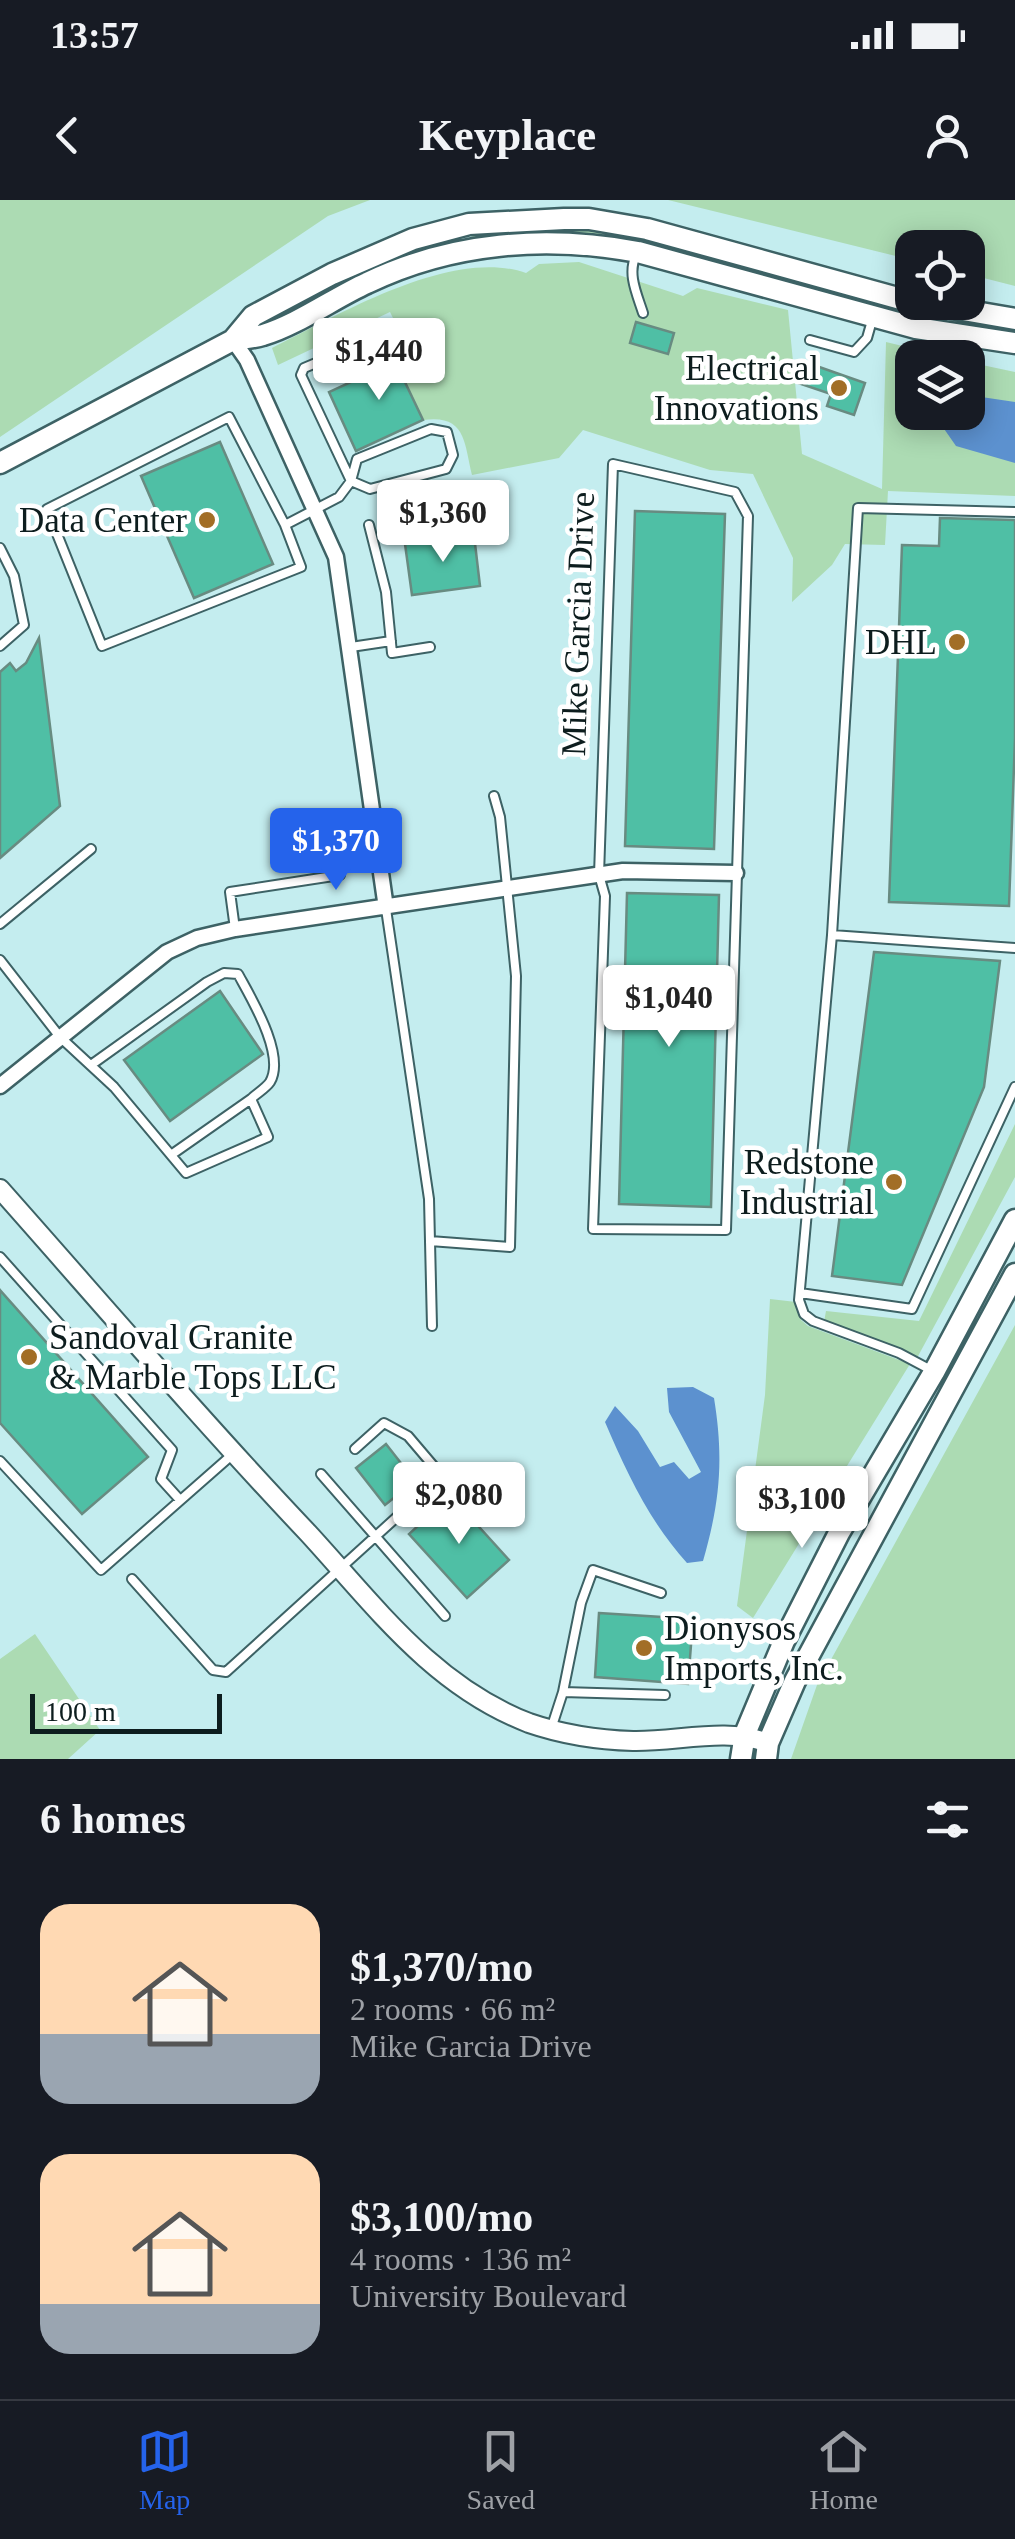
<!DOCTYPE html>
<html lang="en">
<head>
<meta charset="utf-8">
<style>
  :root { --surface:#171b24; --page:#242831; --text:#f1f3f6; --muted:#9ea1a6; --line:#363941; --accent:#2563eb }
  body { margin:0; font-family:"Times New Roman",serif; background:var(--page); color:var(--text); height:100vh; display:flex; flex-direction:column; font-size:38px; white-space:nowrap }
  * { box-sizing:border-box; margin:0 }
  p { font-size:32px; color:var(--muted) }
  .icon { flex:none; width:55px; height:55px; fill:none; stroke:currentColor; stroke-width:2; stroke-linecap:round; stroke-linejoin:round }
  .map { position:relative; height:1559px; overflow:hidden }
  .drawer { display:flex; flex-direction:column; background:var(--surface); flex:1 }
  .drawer>* { flex:none }
  .controls { position:absolute; left:895px; top:30px; display:grid; gap:20px }
  .controls a { display:grid; place-items:center; width:90px; height:90px; border-radius:20px; background:var(--surface); box-shadow:0 5px 25px #0003; font-size:50px }
  .scale { position:absolute; left:30px; bottom:25px; width:192px; box-sizing:border-box; padding-left:10px; border:5px solid #0d1d1e; border-top:0; font-size:28px; line-height:35px; white-space:nowrap; color:#0d1d1e; -webkit-text-stroke:8px #fff; paint-order:stroke }
  .price { position:absolute; translate:-50% -85px; padding:0 22px; border-radius:10px; background:#fff; color:#222; font-size:32px; line-height:65px; filter:drop-shadow(0 2px 5px #0008) }
  .price::after { content:''; position:absolute; left:50%; top:60px; width:30px; height:22px; margin-left:-15px; background:inherit; clip-path:polygon(0 0,100% 0,50% 100%) }
  .price.selected { background:var(--accent); color:#fff }
  ul { padding:0; list-style:none }
  li { display:flex; align-items:center; gap:30px; height:250px; padding:0 40px }
  li span { display:grid; place-items:center; flex:none; width:280px; height:200px; border-radius:30px; color:#555 }
  li>.icon { margin-inline-start:auto }
  span .icon { width:120px; height:120px; fill:#fffc; stroke-width:1 }
  li b { font-size:42px }
  h2 { display:flex; justify-content:space-between; align-items:center; height:120px; padding:0 40px; font-size:42px }
  .status { display:flex; justify-content:space-between; align-items:center; height:70px; padding:0 50px; background:var(--surface); direction:ltr }
  .status svg { height:28px; fill:currentColor }
  header { display:flex; justify-content:space-between; align-items:center; height:130px; padding:0 40px; background:var(--surface); font-size:45px; font-weight:700 }
  .tabs { display:flex; justify-content:space-around; align-items:center; height:140px; border-top:2px solid var(--line); background:var(--surface); font-size:28px; color:var(--muted) }
  .tabs a { display:grid; justify-items:center; gap:5px }
  .tabs .selected { color:var(--accent) }
  .map>svg:first-child { display:block }
  .green { fill:#acdbb3 }
  .water { fill:#5c91cf }
  .building { fill:#4fbfa5; stroke:#688b81; stroke-width:2.5 }
  .lines { fill:none; stroke-linecap:round; stroke-linejoin:round }
  .service-casing { stroke:#3d6265; stroke-width:12 }
  .minor-casing { stroke:#3d6265; stroke-width:19 }
  .tertiary-casing { stroke:#3d6265; stroke-width:22 }
  .secondary-casing { stroke:#3d6265; stroke-width:25 }
  .service { stroke:#fff; stroke-width:8 }
  .minor { stroke:#fff; stroke-width:14 }
  .tertiary { stroke:#fff; stroke-width:18 }
  .secondary { stroke:#fff; stroke-width:20 }
  .poi-dot { fill:#a26e26; stroke:#fff; stroke-width:4 }
  .labels { text-anchor:middle; dominant-baseline:central; stroke-width:9; stroke-linejoin:round; paint-order:stroke }
  .poi-label { font-size:35px; fill:#0d1d1e; stroke:#fff; text-anchor:end }
  .street-label { font-size:35px; fill:#0d1d1e; stroke:#fff }
</style>
</head>
<body>
<div class="status"><b>13:57</b><svg viewBox="0 0 49 12"><path d="M0 12V9h3v3zM5 12V6h3v6zM10 12V3h3v9zM15 12V0h3v12zM26 1h20v11H26zM47 4h2v5h-2z"/></svg></div>
<header><svg class="icon" aria-label="back" viewBox="0 0 24 24"><path d="M15 5l-7 7 7 7"/></svg>Keyplace<svg class="icon" aria-label="person" viewBox="0 0 24 24"><circle cx="12" cy="8" r="4"/><path d="M4 21q1-7 8-7t8 7"/></svg></header>
<div class="map">
<svg width="1015" height="1559" viewBox="0 0 1015 1559">
  <rect width="100%" height="100%" fill="#c4edef"/>
  <path class="green" d="M 0,0 L 370,0 L 328,16 L 0,237 Z
    M 668,0 L 1015,0 L 1015,86 L 968,74 L 968,48 L 912,48 L 912,60 Z
    M 549,25 L 625,32 L 836,90 L 835,93 L 801,89 L 643,46 L 444,46 L 497,28 Z
    M 579,62 L 683,96 L 697,88 L 788,110 L 802,254 L 882,289 L 886,142 L 948,157 L 912,158 L 912,212 L 968,212 L 968,162 L 1015,172 L 1015,296 L 888,291 L 885,345 L 845,344 L 832,365 L 792,402 L 793,358 L 753,274 L 710,270 L 583,230 L 559,258 L 472,275 C 464,242 466,214 423,220 L 404,180 L 435,167 L 424,143 L 409,150 L 390,112 L 278,165 L 272,148 C 338,115 452,47 526,73 L 539,64 Z
    M 1015,924 L 1015,977 L 917,1158 L 898,1147 L 824,1122 L 826,1111 L 919,1121 Z
    M 770,1099 L 796,1102 L 801,1120 L 808,1126 L 910,1164 L 753,1418 L 737,1406 L 765,1195 Z
    M 1015,1125 L 1015,1559 L 791,1559 L 817,1485 Z
    M 35,1434 L 100,1530 L 68,1559 L 0,1559 L 0,1459 Z"/>
  <path class="water" d="M 968,195 L 1015,202 L 1015,263 L 956,246 L 933,213 L 968,212 Z
    M 693,1187 L 714,1198 C 724,1259 720,1302 703,1361 L 687,1363 C 649,1321 627,1273 605,1222 L 615,1206 L 638,1231 L 660,1267 L 674,1262 L 689,1279 L 701,1272 L 669,1212 L 667,1188 Z"/>
  <path class="building" d="M 636,122 L 674,133 L 668,154 L 630,143 Z
    M 416,152 L 424,171 L 404,180 L 423,220 L 356,251 L 329,192 Z
    M 805,162 L 865,183 L 854,215 L 827,206 L 831,194 L 798,183 Z
    M 220,242 L 273,364 L 194,398 L 141,276 Z
    M 635,311 L 725,314 L 714,649 L 625,646 Z
    M 940,318 L 1015,320 L 1015,538 L 1009,706 L 889,702 L 902,345 L 939,346 Z
    M 474,335 L 480,386 L 412,395 L 405,344 Z
    M 39,438 L 60,606 L 0,658 L 0,472 L 10,463 L 16,471 L 26,463 Z
    M 627,693 L 719,695 L 711,1007 L 619,1004 Z
    M 874,752 L 1000,761 L 984,887 L 902,1085 L 832,1076 Z
    M 220,791 L 263,854 L 170,921 L 124,860 Z
    M 0,1090 L 148,1257 L 82,1314 L 0,1223 Z
    M 386,1244 L 415,1281 L 385,1305 L 356,1268 Z
    M 451,1296 L 509,1360 L 467,1398 L 409,1334 Z
    M 599,1413 L 693,1419 L 688,1484 L 595,1477 Z"/>
  <g class="lines">
    <g class="service-casing">
      <path id="service" d="M 636,55 C 627,74 637,94 643,113
        M 810,140 L 854,152 L 867,138 L 873,117
        M 613,264 L 735,292 L 748,316 L 726,1030 L 593,1029 L 605,696 L 599,675 Z
        M 1015,312 L 858,308 L 832,735 L 1015,748
        M 285,325 L 301,367 L 102,446 L 47,309 L 229,217 L 285,325 L 339,297 L 351,281 L 370,289 L 446,269 L 453,255 L 447,232 L 431,229 L 357,259 L 351,281 L 301,175 L 304,168 L 392,131
        M 369,325 L 386,392 L 392,453 L 430,447
        M 0,348 L 14,376 L 24,425 L 0,446
        M 351,447 L 391,441
        M 386,709 L 429,999 L 432,1126
        M 0,724 L 91,649
        M 235,729 L 230,692 L 340,675
        M 832,735 L 799,1100 L 804,1114 L 813,1121 L 899,1153 L 931,1170
        M 0,760 L 60,837 L 114,887 L 186,973 L 268,937 L 251,899 L 171,955
        M 91,865 L 207,782 L 224,773 L 238,774 C 251,798 286,855 270,882 C 266,888 256,894 251,899
        M 430,1041 L 510,1047 L 516,776 L 500,617 L 494,596
        M 0,1057 L 172,1250 L 161,1279 L 180,1300
        M 800,1093 L 912,1109 L 1015,887
        M 0,1261 L 101,1370 L 233,1254
        M 321,1274 L 445,1416
        M 132,1379 L 213,1470 L 226,1472 L 442,1276 L 408,1236 L 384,1223 L 355,1249
        M 661,1393 L 593,1370 L 581,1403 L 563,1492 L 665,1495
        M 551,1529 L 563,1492"/>
    </g>
    <g class="minor-casing">
      <path id="minor" d="M 233,140 L 247,160 L 336,357 L 386,708
        M 0,886 L 167,752 L 197,738 L 235,729 L 623,671 L 736,673"/>
    </g>
    <g class="tertiary-casing">
      <path id="tertiary" d="M 0,989 C 102,1104 202,1221 308,1333 C 375,1406 433,1486 529,1523 C 561,1534 599,1540 633,1541 C 678,1542 725,1527 768,1543"/>
    </g>
    <g class="secondary-casing">
      <path id="secondary" d="M 917,102 L 1015,119
        M 233,140 L 253,116 L 332,74 L 413,39 L 469,24 L 564,19 L 589,19 L 647,29 L 912,102
        M 0,263 L 233,140 C 243,138 254,138 263,135 C 297,125 334,98 367,83 C 452,42 546,35 638,52 L 916,128 L 1015,143
        M 741,1559 L 745,1534 L 784,1441 L 839,1333 L 934,1172 L 1015,1020
        M 766,1559 L 768,1543 L 795,1481 L 1015,1074"/>
    </g>
    <use href="#service" class="service"/>
    <use href="#minor" class="minor"/>
    <use href="#tertiary" class="tertiary"/>
    <use href="#secondary" class="secondary"/>
  </g>
  <g class="poi-dot">
    <circle cx="839" cy="188" r="10"/>
    <circle cx="207" cy="320" r="10"/>
    <circle cx="957" cy="442" r="10"/>
    <circle cx="894" cy="982" r="10"/>
    <circle cx="29" cy="1157" r="10"/>
    <circle cx="644" cy="1448" r="10"/>
  </g>
  <g class="labels">
    <g class="poi-label">
      <text x="819" y="168">Electrical<tspan x="819" dy="40">Innovations</tspan></text>
      <text x="187" y="320">Data Center</text>
      <text x="937" y="442">DHL</text>
      <text x="874" y="962">Redstone<tspan x="874" dy="40">Industrial</tspan></text>
      <text x="49" y="1137" text-anchor="start">Sandoval Granite<tspan x="49" dy="40">&amp; Marble Tops LLC</tspan></text>
      <text x="664" y="1428" text-anchor="start">Dionysos<tspan x="664" dy="40">Imports, Inc.</tspan></text>
    </g>
    <g class="street-label">
      <text transform="translate(578 424) rotate(-88)">Mike Garcia Drive</text>
    </g>
  </g>
</svg>
<div class="controls">
<a><svg class="icon" aria-label="locate" viewBox="0 0 24 24"><circle cx="12" cy="12" r="6"/><path d="M12 2v4M12 18v4M2 12h4M18 12h4"/></svg></a>
<a><svg class="icon" aria-label="layers" viewBox="0 0 24 24"><path d="M12 4l9 5-9 5-9-5zM3 14l9 5 9-5"/></svg></a>
</div>
<div class="scale">100 m</div>
<b class="price" style="left:379px;top:203px">$1,440</b>
<b class="price" style="left:443px;top:365px">$1,360</b>
<b class="price selected" style="left:336px;top:693px">$1,370</b>
<b class="price" style="left:669px;top:850px">$1,040</b>
<b class="price" style="left:459px;top:1347px">$2,080</b>
<b class="price" style="left:802px;top:1351px">$3,100</b>
</div>
<section class="drawer">
<h2>6 homes<svg class="icon" aria-label="filters" viewBox="0 0 24 24"><path d="M4 7h16M4 17h16"/><circle cx="9" cy="7" r="2"/><circle cx="15" cy="17" r="2"/></svg></h2>
<ul>
<li><span style="background:linear-gradient(#ffd9b3 65%,#9aa5b1 0)"><svg class="icon" aria-label="home" viewBox="0 0 24 24"><path d="M3 11l9-7 9 7M6 9v11h12V9"/></svg></span><div><b>$1,370/mo</b><p>2 rooms · 66 m²</p><p>Mike Garcia Drive</p></div></li>
<li><span style="background:linear-gradient(#ffd9b3 75%,#9aa5b1 0)"><svg class="icon" aria-label="home" viewBox="0 0 24 24"><path d="M3 11l9-7 9 7M6 9v11h12V9"/></svg></span><div><b>$3,100/mo</b><p>4 rooms · 136 m²</p><p>University Boulevard</p></div></li>
</ul>
</section>
<nav class="tabs">
<a class="selected"><svg class="icon" aria-label="map" viewBox="0 0 24 24"><path d="M3 6l6-2 6 2 6-2v14l-6 2-6-2-6 2zM9 4v14M15 6v14"/></svg>Map</a>
<a><svg class="icon" aria-label="saved" viewBox="0 0 24 24"><path d="M7 4h10v16l-5-4-5 4z"/></svg>Saved</a>
<a><svg class="icon" aria-label="home" viewBox="0 0 24 24"><path d="M3 11l9-7 9 7M6 9v11h12V9"/></svg>Home</a>
</nav>
</body>
</html>
